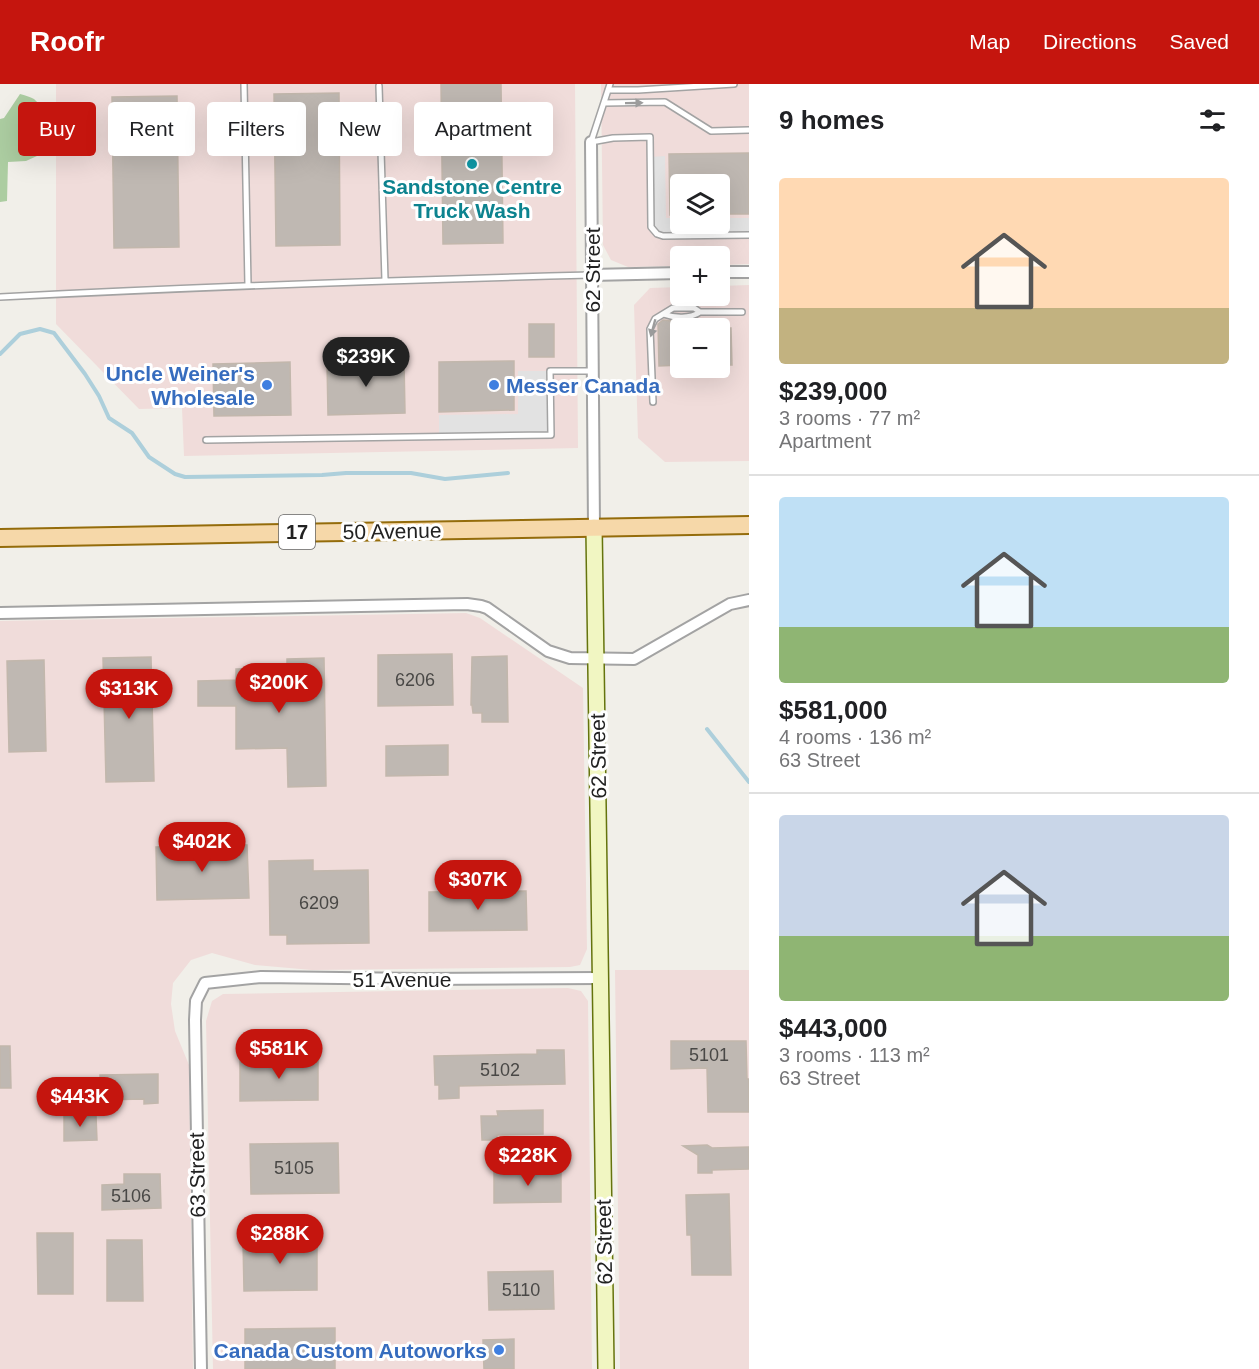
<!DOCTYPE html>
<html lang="en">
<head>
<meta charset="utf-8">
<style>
  :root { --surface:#fff; --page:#f2f2f2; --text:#202124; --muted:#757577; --line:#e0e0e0; --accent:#c5150e }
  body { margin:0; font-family:Helvetica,sans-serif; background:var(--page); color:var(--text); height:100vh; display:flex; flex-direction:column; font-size:22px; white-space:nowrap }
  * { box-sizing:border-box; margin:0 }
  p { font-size:20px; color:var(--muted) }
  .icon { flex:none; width:33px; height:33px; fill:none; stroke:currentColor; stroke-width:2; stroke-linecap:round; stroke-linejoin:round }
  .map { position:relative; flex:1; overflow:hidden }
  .panel { display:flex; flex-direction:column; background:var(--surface); width:510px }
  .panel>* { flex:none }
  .top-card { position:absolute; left:18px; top:18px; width:570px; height:54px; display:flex; gap:12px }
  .fabs { position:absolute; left:670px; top:90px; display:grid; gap:12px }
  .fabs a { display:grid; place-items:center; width:60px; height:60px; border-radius:6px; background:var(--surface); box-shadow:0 6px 24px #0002; font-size:30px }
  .price { position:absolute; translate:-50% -51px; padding:0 14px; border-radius:21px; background:var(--accent); color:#fff; font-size:20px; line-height:39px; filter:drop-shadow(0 2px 3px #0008) }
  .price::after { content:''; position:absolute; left:50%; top:36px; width:18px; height:14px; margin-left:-9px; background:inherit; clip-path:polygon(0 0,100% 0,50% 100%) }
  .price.selected { background:#222; color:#fff }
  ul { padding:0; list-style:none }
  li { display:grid; align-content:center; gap:12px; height:318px; padding:0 30px }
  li+li { border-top:2px solid var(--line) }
  li span { display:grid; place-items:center; height:186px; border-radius:6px; color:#555 }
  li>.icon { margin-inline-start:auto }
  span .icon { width:108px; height:108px; fill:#fffc; stroke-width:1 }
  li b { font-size:26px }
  h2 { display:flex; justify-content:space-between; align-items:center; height:72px; padding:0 30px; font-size:26px }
  .tag { padding:0 21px; border-radius:6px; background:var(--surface); box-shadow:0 6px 24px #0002; font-size:21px; line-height:54px }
  .tag.selected { background:var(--accent); color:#fff }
  header { display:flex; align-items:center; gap:36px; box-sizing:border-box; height:84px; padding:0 30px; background:var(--accent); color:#fff }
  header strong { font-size:28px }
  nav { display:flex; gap:33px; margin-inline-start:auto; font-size:21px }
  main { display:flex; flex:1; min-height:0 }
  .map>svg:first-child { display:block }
  .commercial { fill:#f0dcda; fill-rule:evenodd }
  .forest { fill:#accda1 }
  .parking { fill:#e2e2e2 }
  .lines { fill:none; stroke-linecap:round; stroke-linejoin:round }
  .stream { stroke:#adcfdb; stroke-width:4 }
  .building { fill:#bfb8b2; stroke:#c2b7ac; stroke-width:1.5 }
  .service-casing { stroke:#a3a3a3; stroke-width:8 }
  .minor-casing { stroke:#a3a3a3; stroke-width:14 }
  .secondary-casing { stroke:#65740d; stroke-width:18 }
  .primary-casing { stroke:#946c0b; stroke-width:20 }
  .service { stroke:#fff; stroke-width:5 }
  .minor { stroke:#fff; stroke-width:10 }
  .secondary { stroke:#f1f6c2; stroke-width:15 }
  .primary { stroke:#f6d8a9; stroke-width:16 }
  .oneway { fill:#9c9c9c }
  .culture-dot { fill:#0f9aa8; stroke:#fff; stroke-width:2 }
  .shop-dot { fill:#3f7fe0; stroke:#fff; stroke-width:2 }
  .labels { text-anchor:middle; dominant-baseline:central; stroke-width:6; stroke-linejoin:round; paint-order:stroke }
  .number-label { font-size:18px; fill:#494846 }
  .shield { fill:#fff; stroke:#646464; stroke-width:1.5 }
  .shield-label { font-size:20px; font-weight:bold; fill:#222 }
  .culture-label { font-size:21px; font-weight:bold; fill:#0d838f; stroke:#fff }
  .street-label { font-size:21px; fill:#222; stroke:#fff }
  .shop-label { font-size:21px; font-weight:bold; fill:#366cbe; stroke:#fff; text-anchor:end }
</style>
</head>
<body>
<header>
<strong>Roofr</strong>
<nav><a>Map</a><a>Directions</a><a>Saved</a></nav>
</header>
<main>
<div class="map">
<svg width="749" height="1285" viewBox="0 0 749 1285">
  <rect width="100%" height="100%" fill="#f1efe9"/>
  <path class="commercial" d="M 56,0 L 575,0 L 578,364 L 184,372 L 182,324 L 139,325 L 56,240 Z
    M 601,0 L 749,0 L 749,180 L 720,181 L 720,172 L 681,172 L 681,182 L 628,183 L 611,176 L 603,161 ZM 681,100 L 720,100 L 720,140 L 681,140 Z
    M 749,201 L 749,377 L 665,378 L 638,354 L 634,221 L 650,204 L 681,203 L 681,212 L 720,212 L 720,202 ZM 681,244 L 720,244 L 720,284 L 681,284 Z
    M 466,529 L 480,534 L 583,604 L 587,865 L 580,881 L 570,883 L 312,886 L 255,881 L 212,869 L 191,876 L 173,899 L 171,920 L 175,947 L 189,981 L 193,1285 L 0,1285 L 0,537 Z
    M 615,886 L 749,886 L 749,1285 L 620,1285 Z
    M 568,904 L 581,907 L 588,917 L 592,1285 L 213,1285 L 206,937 L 212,917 L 223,910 Z"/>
  <path class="forest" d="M 20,10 C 25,11 30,13 34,15 C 52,30 46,55 37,72 L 26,77 L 8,78 L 7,117 L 0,118 L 0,35 L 4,34 Z"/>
  <path class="parking" d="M 665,72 L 666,134 L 681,134 L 681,140 L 720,140 L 720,134 L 749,134 L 749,151 L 663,152 L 651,143 L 650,73 Z
    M 518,287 L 550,287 L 551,351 L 439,352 L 439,331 L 518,330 Z"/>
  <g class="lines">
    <path class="stream" d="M 0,270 L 20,250 L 40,245 L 54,249 L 85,290 L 99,312 L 109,334 L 132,349 L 149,373 L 175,390 L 185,393 L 322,391 L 346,389 L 411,389 L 445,395 L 508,389
      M 707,645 L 749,698"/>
  </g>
  <path class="building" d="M 441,0 L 501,0 L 503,159 L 443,160 Z
    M 339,9 L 340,161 L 276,162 L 274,10 Z
    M 177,12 L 179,163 L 114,164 L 112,13 Z
    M 749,69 L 749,130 L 720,130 L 720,100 L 681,100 L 681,131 L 670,131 L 669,70 Z
    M 663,236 L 681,238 L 681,281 L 659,282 L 658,240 Z
    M 529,240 L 554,240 L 554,273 L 529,273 Z
    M 720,244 L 731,244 L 732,281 L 720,281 Z
    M 404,277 L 405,329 L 328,331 L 327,278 Z
    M 514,277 L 514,326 L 439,328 L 439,278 Z
    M 290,278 L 291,331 L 214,332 L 213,280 Z
    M 452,570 L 453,621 L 378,622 L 378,571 Z
    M 507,572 L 508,638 L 482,638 L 482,629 L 473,629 L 472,621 L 471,621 L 472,573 Z
    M 151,573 L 154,697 L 106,698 L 103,574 Z
    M 324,574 L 326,702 L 288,703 L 287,664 L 236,665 L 236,622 L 198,622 L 198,597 L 236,596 L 236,585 L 287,584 L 287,575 Z
    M 44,576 L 46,667 L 9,668 L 7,577 Z
    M 448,661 L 448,691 L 386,692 L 386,662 Z
    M 247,761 L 249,814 L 157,816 L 156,763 Z
    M 313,776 L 313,787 L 368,786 L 369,859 L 287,860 L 287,851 L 270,851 L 269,777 Z
    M 526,807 L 527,846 L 429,847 L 429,808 Z
    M 671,957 L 746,957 L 747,995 L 749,995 L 749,1028 L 708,1028 L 707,984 L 671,985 Z
    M 0,962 L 10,962 L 11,1004 L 0,1004 Z
    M 537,966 L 564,966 L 565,1000 L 459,1002 L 459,1014 L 439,1015 L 439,1001 L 435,1001 L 434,972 L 537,970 Z
    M 318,974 L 318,1016 L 240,1017 L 240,975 Z
    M 158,990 L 158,1019 L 144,1020 L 144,1015 L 101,1016 L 100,991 Z
    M 543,1026 L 543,1050 L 497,1051 L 497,1056 L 482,1056 L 481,1032 L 498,1032 L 497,1027 Z
    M 64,1032 L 96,1032 L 97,1056 L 64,1057 Z
    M 338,1059 L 339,1109 L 251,1110 L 250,1060 Z
    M 707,1061 L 712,1064 L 749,1063 L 749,1085 L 712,1086 L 712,1089 L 698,1089 L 698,1071 L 683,1062 Z
    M 561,1087 L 561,1118 L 494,1119 L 494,1088 Z
    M 124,1090 L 160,1090 L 161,1124 L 102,1126 L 102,1101 L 124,1100 Z
    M 729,1110 L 731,1191 L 692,1191 L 691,1151 L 687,1151 L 686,1111 Z
    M 37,1149 L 73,1149 L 73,1210 L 38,1210 Z
    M 107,1156 L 142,1156 L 143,1217 L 107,1217 Z
    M 317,1156 L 317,1206 L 244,1207 L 243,1157 Z
    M 553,1187 L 554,1225 L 489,1226 L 488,1188 Z
    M 335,1244 L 335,1285 L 245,1285 L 245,1245 Z
    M 514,1255 L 514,1285 L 484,1285 L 483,1256 Z"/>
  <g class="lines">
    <g class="service-casing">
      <path id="service" d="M 244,0 L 248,201
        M 610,0 L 591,58 L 613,54 L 650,53 L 651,143 L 657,150 L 663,152 L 749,151
        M 379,2 L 385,196
        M 608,6 L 638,6 L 734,0
        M 604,19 L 665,18 L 711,47 L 749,46
        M 0,213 C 197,203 394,196 591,191
        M 663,230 C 674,234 690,235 700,228
        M 653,318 L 650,245 L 655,235 L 673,224 L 694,224 L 700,228 L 742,228
        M 206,356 L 551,351 L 550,287 L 592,287"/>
    </g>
    <g class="minor-casing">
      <path id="minor" d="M 591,58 L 594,443
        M 720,188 L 749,188
        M 591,191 L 681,189
        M 0,529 L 467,520 L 481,522 L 487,524 L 548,567 L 570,574 L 634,575 L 730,520 L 749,516
        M 201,1285 L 195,936 L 196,917 L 205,899 L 261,893 L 419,895 L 600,894"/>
    </g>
    <g class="secondary-casing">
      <path id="secondary" d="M 594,443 L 606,1285"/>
    </g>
    <g class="primary-casing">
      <path id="primary" d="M 0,454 L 749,441"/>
    </g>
    <use href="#service" class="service"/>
    <use href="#minor" class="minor"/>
    <use href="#secondary" class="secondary"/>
    <use href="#primary" class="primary"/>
  </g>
  <defs><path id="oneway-solid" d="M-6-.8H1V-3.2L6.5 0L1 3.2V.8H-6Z" transform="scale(1.5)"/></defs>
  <g class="oneway">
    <use href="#oneway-solid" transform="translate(634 19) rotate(-1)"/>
    <use href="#oneway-solid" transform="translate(653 244) rotate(105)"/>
  </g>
  <circle class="culture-dot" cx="472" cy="80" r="6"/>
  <g class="shop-dot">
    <circle cx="267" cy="301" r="6"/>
    <circle cx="494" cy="301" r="6"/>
    <circle cx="499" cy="1266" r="6"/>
  </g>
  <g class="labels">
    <g class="number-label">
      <text x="415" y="596">6206</text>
      <text x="319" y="819">6209</text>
      <text x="709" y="971">5101</text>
      <text x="500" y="986">5102</text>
      <text x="294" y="1084">5105</text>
      <text x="131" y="1112">5106</text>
      <text x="521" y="1206">5110</text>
    </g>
    <rect class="shield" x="279" y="431" width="36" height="34" rx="4.5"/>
    <g class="shield-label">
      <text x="297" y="448">17</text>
    </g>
    <g class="culture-label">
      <text x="472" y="102">Sandstone Centre<tspan x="472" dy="24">Truck Wash</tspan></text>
    </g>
    <g class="street-label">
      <text transform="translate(592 186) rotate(-90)">62 Street</text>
      <text transform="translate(392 447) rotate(-1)">50 Avenue</text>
      <text transform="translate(598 672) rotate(-91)">62 Street</text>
      <text x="402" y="895">51 Avenue</text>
      <text transform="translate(197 1091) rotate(-91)">63 Street</text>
      <text transform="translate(604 1158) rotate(-91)">62 Street</text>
    </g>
    <g class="shop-label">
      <text x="255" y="289">Uncle Weiner's<tspan x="255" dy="24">Wholesale</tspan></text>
      <text x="506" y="301" text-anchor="start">Messer Canada</text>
      <text x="487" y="1266">Canada Custom Autoworks</text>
    </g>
  </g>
</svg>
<div class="fabs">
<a><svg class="icon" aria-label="layers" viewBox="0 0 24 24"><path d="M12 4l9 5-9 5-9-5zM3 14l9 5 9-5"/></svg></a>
<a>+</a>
<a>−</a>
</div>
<b class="price selected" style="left:366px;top:304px">$239K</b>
<b class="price" style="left:279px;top:630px">$200K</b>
<b class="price" style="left:129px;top:636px">$313K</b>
<b class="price" style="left:202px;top:789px">$402K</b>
<b class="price" style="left:478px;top:827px">$307K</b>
<b class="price" style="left:279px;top:996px">$581K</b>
<b class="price" style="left:80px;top:1044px">$443K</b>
<b class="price" style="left:528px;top:1103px">$228K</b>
<b class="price" style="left:280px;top:1181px">$288K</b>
<div class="top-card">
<a class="tag selected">Buy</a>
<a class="tag">Rent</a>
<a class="tag">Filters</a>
<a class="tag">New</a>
<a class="tag">Apartment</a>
</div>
</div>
<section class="panel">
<h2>9 homes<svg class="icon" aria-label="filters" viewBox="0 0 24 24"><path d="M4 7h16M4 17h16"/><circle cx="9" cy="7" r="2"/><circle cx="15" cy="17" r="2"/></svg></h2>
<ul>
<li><span style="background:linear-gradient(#ffd9b3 70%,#c2b280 0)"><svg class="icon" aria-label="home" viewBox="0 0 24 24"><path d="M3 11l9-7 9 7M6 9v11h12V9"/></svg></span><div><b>$239,000</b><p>3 rooms · 77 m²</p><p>Apartment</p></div></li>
<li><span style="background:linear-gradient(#bfe0f5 70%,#8fb573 0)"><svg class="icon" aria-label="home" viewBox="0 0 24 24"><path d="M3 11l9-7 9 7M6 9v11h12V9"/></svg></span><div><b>$581,000</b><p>4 rooms · 136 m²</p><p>63 Street</p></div></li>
<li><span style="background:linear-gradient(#c9d6e8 65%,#8fb573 0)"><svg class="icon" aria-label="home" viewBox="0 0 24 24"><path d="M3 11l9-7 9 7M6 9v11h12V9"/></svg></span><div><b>$443,000</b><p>3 rooms · 113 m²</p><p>63 Street</p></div></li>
</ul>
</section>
</main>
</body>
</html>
